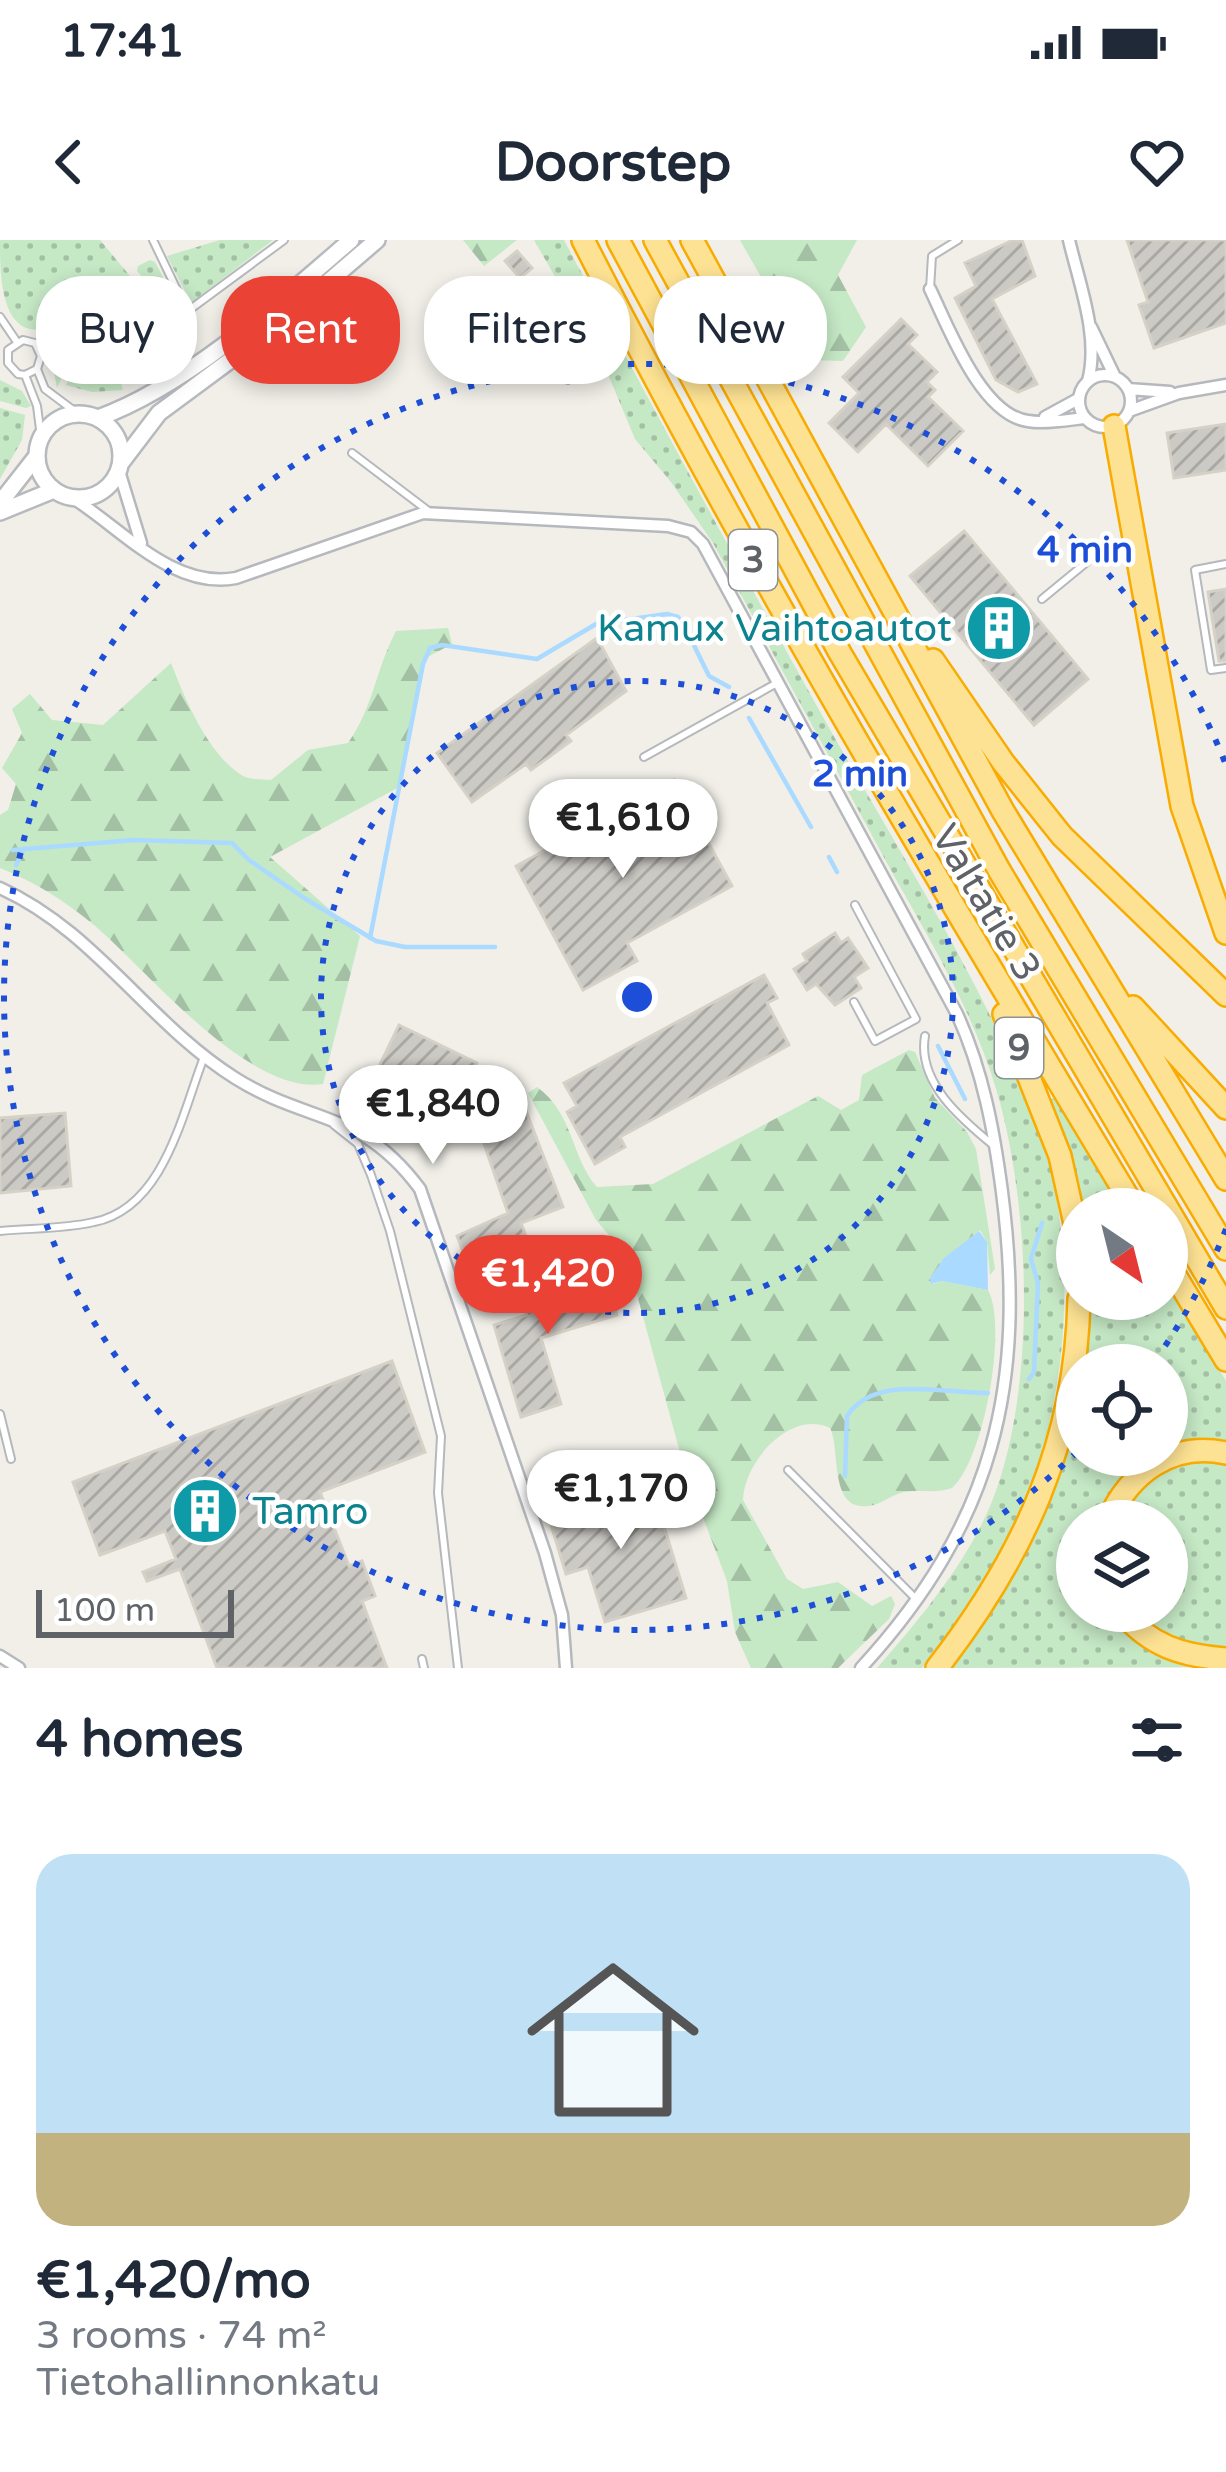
<!DOCTYPE html>
<html lang="en">
<head>
<meta charset="utf-8">
<style>
  :root { --surface:#fff; --page:#f6f6f7; --text:#1f2937; --muted:#747a83; --accent:#ea4335 }
  body { margin:0; font-family:"Varela Round",sans-serif; background:var(--page); color:var(--text); height:100vh; display:flex; flex-direction:column; font-size:45px; white-space:nowrap }
  * { box-sizing:border-box; margin:0 }
  p { font-size:39px; color:var(--muted) }
  .icon { flex:none; width:66px; height:66px; fill:none; stroke:currentColor; stroke-width:2; stroke-linecap:round; stroke-linejoin:round }
  .map { position:relative; height:1428px; overflow:hidden }
  .sheet { display:flex; flex-direction:column; background:var(--surface); flex:1 }
  .sheet>* { flex:none }
  .top-card { position:absolute; left:36px; top:36px; width:1155px; height:108px; display:flex; gap:24px }
  .needle { width:78px; rotate:145deg }
  .controls { position:absolute; left:1056px; top:948px; display:grid; gap:24px }
  .controls a { display:grid; place-items:center; width:132px; height:132px; border-radius:50%; background:var(--surface); box-shadow:0 6px 18px #0003; font-size:60px }
  .scale { position:absolute; left:36px; bottom:30px; width:198px; box-sizing:border-box; padding-left:12px; border:6px solid #5f6368; border-top:0; font-size:33px; line-height:42px; white-space:nowrap; color:#5f6368; -webkit-text-stroke:9px #fff; paint-order:stroke }
  .price { position:absolute; translate:-50% -102px; padding:0 27px; border-radius:42px; background:#fff; color:#222; font-size:39px; line-height:78px; filter:drop-shadow(0 3px 6px #0008) }
  .price::after { content:''; position:absolute; left:50%; top:72px; width:36px; height:27px; margin-left:-18px; background:inherit; clip-path:polygon(0 0,100% 0,50% 100%) }
  .price.current { background:var(--accent); color:#fff }
  ul { padding:0; list-style:none }
  li { display:grid; align-content:center; gap:24px; height:636px; padding:0 36px }
  li span { display:grid; place-items:center; height:372px; border-radius:36px; color:#555 }
  li>.icon { margin-inline-start:auto }
  span .icon { width:216px; height:216px; fill:#fffc; stroke-width:1 }
  li b { font-size:51px }
  h2 { display:flex; justify-content:space-between; align-items:center; height:144px; padding:0 36px; font-size:51px }
  .pill { padding:0 42px; border-radius:48px; background:var(--surface); box-shadow:0 6px 18px #0003; font-size:42px; line-height:108px }
  .pill.current { background:var(--accent); color:#fff }
  .status { display:flex; justify-content:space-between; align-items:center; height:84px; padding:0 60px; background:var(--surface); direction:ltr }
  .status svg { height:33px; fill:currentColor }
  header { display:flex; justify-content:space-between; align-items:center; height:156px; padding:0 36px; background:var(--surface); font-size:54px; font-weight:800 }
  .map>svg:first-child { display:block }
  .green { fill:url(#green-dots) }
  .forest { fill:url(#forest-firs) }
  .water { fill:#aadaff }
  .lines { fill:none; stroke-linecap:round; stroke-linejoin:round }
  .stream { stroke:#aadaff; stroke-width:4.5 }
  .building { fill:url(#building-hatch); stroke:#d6d1c6; stroke-width:3 }
  .lane-casing { stroke:#b5b8bc; stroke-width:10 }
  .street-casing { stroke:#b5b8bc; stroke-width:15 }
  .secondary-casing { stroke:#b6babf; stroke-width:20 }
  .highway-casing { stroke:#f9ab00; stroke-width:26 }
  .lane { stroke:#fff; stroke-width:6 }
  .street { stroke:#fff; stroke-width:10 }
  .secondary { stroke:#fff; stroke-width:15 }
  .highway { stroke:#fde293; stroke-width:21 }
  .ring { fill:none; stroke:#1d4ed8; stroke-width:6; stroke-dasharray:6 12 }
  .labels { text-anchor:middle; dominant-baseline:central; stroke-width:9; stroke-linejoin:round; paint-order:stroke }
  .shield { fill:#fff; stroke:#8f9295; stroke-width:3 }
  .shield-label { font-size:36px; font-weight:bold; fill:#5f6368 }
  .culture-label { font-size:39px; fill:#0d838f; stroke:#fff; text-anchor:end }
  .street-label { font-size:39px; fill:#5f6368; stroke:#fff }
  .centre { fill:#1d4ed8; stroke:#fff; stroke-width:6 }
  .ring-label { font-size:36px; text-anchor:middle; font-weight:bold; fill:#1d4ed8; stroke:#fff; stroke-width:9; stroke-linejoin:round; paint-order:stroke }
</style>
</head>
<body>
<div class="status"><b>17:41</b><svg viewBox="0 0 49 12"><path d="M0 12V9h3v3zM5 12V6h3v6zM10 12V3h3v9zM15 12V0h3v12zM26 1h20v11H26zM47 4h2v5h-2z"/></svg></div>
<header><svg class="icon" aria-label="back" viewBox="0 0 24 24"><path d="M15 5l-7 7 7 7"/></svg>Doorstep<svg class="icon" aria-label="heart" viewBox="0 0 24 24"><path d="M12 20l-8-8c-3-5 5-10 8-4 3-6 11-1 8 4z"/></svg></header>
<div class="map">
<svg width="1226" height="1428" viewBox="0 0 1226 1428">
  <defs>
    <pattern id="green-dots" width="8" height="8" patternUnits="userSpaceOnUse" patternTransform="scale(3)"><rect width="8" height="8" fill="#c5e8c5"/><path d="M2 2h.1M6 6h.1" fill="none" stroke="#a3c0a4" stroke-width="1.8" stroke-linecap="round"/></pattern>
    <pattern id="forest-firs" width="22" height="20" patternUnits="userSpaceOnUse" patternTransform="scale(3)"><rect width="22" height="20" fill="#c5e8c5"/><path d="M5 1l3.5 6h-7zM16 11l3.5 6h-7z" fill="#a3c0a4"/></pattern>
    <pattern id="building-hatch" width="6" height="6" patternUnits="userSpaceOnUse" patternTransform="scale(3)"><rect width="6" height="6" fill="#cccac5"/><path d="M-1 1l2-2M0 6l6-6M5 7l2-2" fill="none" stroke="#a9a8a4"/></pattern>
  </defs>
  <rect width="100%" height="100%" fill="#f1efe8"/>
  <path class="green" d="M 0,0 L 100,0 L 165,78 C 134,98 115,78 84,77 C 72,77 60,85 48,88 C 0,101 0,34 0,0 Z
    M 220,0 L 273,0 L 191,63 L 167,16 Z
    M 534,0 L 564,0 C 650,163 738,325 828,486 C 897,608 975,730 1029,861 C 1084,995 1072,1162 1013,1293 C 990,1343 956,1386 922,1428 L 877,1428 C 919,1380 966,1324 991,1264 C 1037,1150 1031,969 997,852 C 973,770 928,697 887,623 C 829,516 771,410 713,303 L 671,242 L 635,199 L 600,115 Z
    M 150,20 L 155,22 L 174,58 L 171,70 L 137,31 L 138,26 Z
    M 77,98 L 101,105 C 70,107 69,123 57,148 L 52,122 L 65,103 Z
    M 90,110 L 113,115 L 123,150 L 92,152 L 66,145 L 78,117 Z
    M 0,140 L 22,151 L 31,166 L 26,168 L 0,161 Z
    M 0,168 L 25,175 L 22,200 L 0,239 Z
    M 1056,857 L 1122,969 L 1079,969 L 1048,861 Z
    M 1167,1044 L 1226,1141 L 1226,1204 L 1180,1204 L 1167,1209 L 1167,1125 L 1080,1125 L 1084,1059 L 1167,1059 Z
    M 1077,1144 L 1077,1215 L 1154,1215 C 1126,1233 1112,1251 1098,1281 L 1077,1281 L 1077,1371 L 1113,1371 L 1175,1420 L 1204,1427 L 949,1428 C 1026,1338 1050,1255 1077,1144 Z
    M 1211,1217 L 1226,1222 L 1226,1409 C 1188,1407 1158,1402 1133,1371 L 1167,1371 L 1167,1281 L 1118,1281 C 1127,1241 1175,1223 1211,1217 Z"/>
  <path class="forest" d="M 463,0 L 517,0 L 484,26 Z
    M 740,0 L 857,0 L 838,35 L 866,87 L 843,121 L 808,120 Z
    M 448,388 L 452,404 L 422,420 L 401,546 L 270,617 L 360,696 L 323,844 C 248,855 148,731 94,685 C 65,661 35,642 0,628 L 0,575 L 8,570 L 16,544 L 2,528 L 22,493 L 12,469 L 30,454 L 52,480 L 103,485 L 171,423 C 185,459 208,515 243,536 C 250,540 263,539 271,540 L 308,510 L 348,503 C 374,466 375,431 396,391 Z
    M 909,810 L 915,812 L 935,858 L 967,892 L 976,909 L 995,1029 L 990,1035 L 987,1002 L 980,990 L 945,1018 L 930,1038 L 933,1044 L 942,1041 L 988,1050 C 1008,1086 984,1221 952,1248 C 936,1254 921,1249 904,1252 C 892,1254 881,1265 868,1266 C 828,1271 841,1208 830,1188 C 790,1169 744,1222 743,1260 L 787,1339 L 803,1349 L 838,1342 L 872,1366 L 891,1356 L 895,1364 L 889,1379 L 838,1428 L 751,1428 L 735,1392 L 727,1341 L 684,1227 L 633,1040 L 620,1008 L 596,980 L 528,853 L 537,847 C 574,874 571,918 597,947 L 653,944 L 818,856 L 841,870 L 859,860 L 862,835 Z"/>
  <path class="water" d="M 979,991 L 987,1002 L 988,1050 L 942,1041 L 931,1044 L 930,1038 L 944,1018 Z"/>
  <g class="lines">
    <path class="stream" d="M 749,478 L 811,587
      M 13,610 L 134,600 L 232,603 L 249,620 L 304,658 L 376,701 L 405,707 L 495,707
      M 829,617 L 837,632
      M 16,625 L 24,609
      M 370,698 L 423,424 L 430,408 L 442,405 L 537,419 L 596,384 L 667,374 L 678,377 L 684,385 L 709,436 L 729,447
      M 938,806 L 965,859
      M 1029,1139 L 1034,1132 L 1038,1043 L 1031,1019 L 1042,983
      M 845,1236 L 847,1176 C 875,1133 946,1154 988,1153"/>
  </g>
  <path class="building" d="M 1013,0 L 1022,0 L 1035,36 L 992,59 L 1037,144 L 1018,152 L 996,140 L 955,58 L 976,46 L 965,23 Z
    M 1127,0 L 1226,0 L 1226,83 L 1154,108 L 1139,65 L 1148,62 Z
    M 517,11 L 532,28 L 520,38 L 505,21 Z
    M 901,79 L 917,95 L 908,104 L 937,132 L 927,142 L 935,150 L 928,157 L 963,191 L 928,226 L 886,184 L 858,212 L 829,183 L 859,153 L 843,137 Z
    M 1226,184 L 1226,230 L 1174,238 L 1167,193 Z
    M 964,291 L 1088,439 L 1034,485 L 910,336 Z
    M 1226,349 L 1226,421 L 1219,421 L 1208,352 Z
    M 597,398 L 626,451 L 566,495 L 571,501 L 531,530 L 526,524 L 472,562 L 437,513 Z
    M 674,540 L 732,646 L 627,703 L 637,721 L 583,750 L 516,626 Z
    M 835,693 L 841,703 L 848,698 L 868,728 L 854,737 L 861,748 L 835,765 L 816,744 L 807,750 L 794,729 L 807,721 L 803,714 Z
    M 764,735 L 777,758 L 767,763 L 789,805 L 620,897 L 625,907 L 595,924 L 567,872 L 577,866 L 564,843 Z
    M 399,785 L 477,823 L 466,849 L 419,829 L 389,887 L 357,872 Z
    M 523,863 L 563,967 L 521,983 L 532,1012 L 472,1035 L 457,996 L 508,973 L 476,881 Z
    M 65,873 L 71,946 L 0,953 L 0,878 Z
    M 605,1033 L 617,1075 L 541,1098 L 561,1164 L 521,1177 L 494,1085 L 527,1075 L 522,1058 Z
    M 392,1121 L 425,1212 L 320,1252 L 349,1326 L 362,1321 L 375,1356 L 362,1361 L 387,1428 L 217,1428 L 180,1329 L 147,1341 L 143,1332 L 176,1319 L 165,1291 L 100,1315 L 73,1242 Z
    M 651,1244 L 686,1358 L 605,1382 L 588,1327 L 566,1334 L 548,1275 Z"/>
  <g class="lines">
    <g class="lane-casing">
      <path id="lane" d="M 153,0 L 188,73
        M 930,49 L 932,16 L 958,0
        M 562,66 C 579,94 590,112 568,140
        M 0,77 L 17,102
        M 38,106 L 77,89 L 128,98 L 158,93 L 284,0
        M 37,129 L 45,149 L 77,173
        M 25,135 L 37,129 L 41,116 L 35,103 L 23,100 L 8,110 L 8,123 L 18,134 L 25,135 L 37,166 L 41,197
        M 352,213 L 427,270
        M 1226,324 L 1195,330 L 1211,430 L 1226,428
        M 1042,359 L 1087,322
        M 644,517 L 777,443
        M 854,762 L 875,801 L 916,779 L 855,665
        M 925,796 C 917,842 961,879 993,905
        M 334,885 L 358,904 L 371,935 L 390,991 L 441,1196 L 438,1253 L 458,1428
        M 0,991 C 31,988 64,989 94,982 C 164,968 182,874 204,817
        M 0,1174 L 11,1219
        M 788,1230 L 914,1357
        M 422,1419 L 424,1428"/>
    </g>
    <g class="street-casing">
      <path id="street" d="M 1069,0 C 1079,43 1100,97 1088,141
        M 930,49 C 948,86 981,175 1028,181 C 1045,184 1067,180 1084,178
        M 1091,87 L 1115,137
        M1079 161a26 26 0 1 1 52 0a26 26 0 1 1-52 0Z
        M 1128,149 L 1170,152
        M 1129,171 L 1179,153 L 1226,145
        M 1045,177 L 1078,159
        M 119,231 L 141,303
        M 73,258 C 123,290 174,350 236,338 L 423,273 L 668,286 L 691,292 L 703,304 L 957,774 C 983,831 994,891 1002,952 C 1027,1145 994,1283 861,1428
        M 0,648 C 94,690 149,784 235,838 C 308,884 361,869 420,949 L 545,1313 L 562,1375 L 566,1428
        M 0,1416 L 19,1428"/>
    </g>
    <g class="secondary-casing">
      <path id="secondary" d="M37 216a42 42 0 1 1 84 0a42 42 0 1 1-84 0Z
        M 98,178 C 185,147 281,61 351,0
        M 121,223 L 159,173 L 278,85 L 377,0
        M 0,263 L 36,217
        M 0,272 L 54,250"/>
    </g>
    <g class="highway-casing">
      <path id="highway" d="M 583,0 C 752,332 943,650 1135,969
        M 618,0 L 840,413 L 1226,1068
        M 655,0 L 999,630 L 1226,1009
        M 692,0 L 1003,571 L 1226,939
        M 1114,186 L 1182,566 L 1226,693
        M 933,420 L 1003,522 L 1062,596 L 1226,755
        M 1133,767 L 1226,868
        M 1004,774 L 1060,916 L 1077,993
        M 1167,1022 L 1226,1120
        M 1108,1281 C 1129,1233 1172,1201 1226,1213
        M 1121,1371 C 1150,1406 1182,1416 1226,1419
        M 937,1428 C 1024,1316 1076,1203 1079,1059"/>
    </g>
    <use href="#lane" class="lane"/>
    <use href="#street" class="street"/>
    <use href="#secondary" class="secondary"/>
    <use href="#highway" class="highway"/>
  </g>
  <g class="ring">
    <circle cx="637" cy="757" r="316"/>
    <path d="M1226 989A633 633 0 0 1 1152 1125M1077 1212A633 633 0 1 1 1226 525"/>
  </g>
  <defs>
    <g id="building-disc" transform="scale(3.45)"><circle r="9.5" fill="#0f9aa8" stroke="#fff"/><path d="M-4-6H4V6H1V3H-1V6H-4ZM-2.5-4.3h1.7v1.8h-1.7ZM.8-4.3h1.7v1.8H.8ZM-2.5-1h1.7V.8h-1.7ZM.8-1h1.7V.8H.8Z" fill="#fff"/></g>
  </defs>
  <g fill-rule="evenodd">
    <use href="#building-disc" x="999" y="388"/>
    <use href="#building-disc" x="205" y="1271"/>
  </g>
  <g class="labels">
    <g class="shield">
      <rect x="729" y="290" width="48" height="60" rx="9"/>
      <rect x="995" y="778" width="48" height="60" rx="9"/>
    </g>
    <g class="shield-label">
      <text x="753" y="320">3</text>
      <text x="1019" y="808">9</text>
    </g>
    <g class="culture-label">
      <text x="952" y="388">Kamux Vaihtoautot</text>
      <text x="252" y="1271" text-anchor="start">Tamro</text>
    </g>
    <g class="street-label">
      <text transform="translate(986 663) rotate(59)">Valtatie 3</text>
    </g>
  </g>
  <circle cx="637" cy="757" r="18" class="centre"/>
  <g class="ring-label">
    <text x="1085" y="322">4 min</text>
    <text x="860" y="546">2 min</text>
  </g>
</svg>
<div class="controls">
<a><svg class="needle" viewBox="-14 -14 28 28"><path d="M0-13l5 13h-10z" fill="#e53935"/><path d="M0 13l5-13h-10z" fill="#747a83"/></svg></a>
<a><svg class="icon" aria-label="locate" viewBox="0 0 24 24"><circle cx="12" cy="12" r="6"/><path d="M12 2v4M12 18v4M2 12h4M18 12h4"/></svg></a>
<a><svg class="icon" aria-label="layers" viewBox="0 0 24 24"><path d="M12 4l9 5-9 5-9-5zM3 14l9 5 9-5"/></svg></a>
</div>
<div class="scale">100 m</div>
<b class="price" style="left:623px;top:641px">€1,610</b>
<b class="price" style="left:433px;top:927px">€1,840</b>
<b class="price current" style="left:548px;top:1097px">€1,420</b>
<b class="price" style="left:621px;top:1312px">€1,170</b>
<div class="top-card">
<a class="pill">Buy</a>
<a class="pill current">Rent</a>
<a class="pill">Filters</a>
<a class="pill">New</a>
</div>
</div>
<section class="sheet">
<h2>4 homes<svg class="icon" aria-label="filters" viewBox="0 0 24 24"><path d="M4 7h16M4 17h16"/><circle cx="9" cy="7" r="2"/><circle cx="15" cy="17" r="2"/></svg></h2>
<ul>
<li><span style="background:linear-gradient(#bfe0f5 75%,#c2b280 0)"><svg class="icon" aria-label="home" viewBox="0 0 24 24"><path d="M3 11l9-7 9 7M6 9v11h12V9"/></svg></span><div><b>€1,420/mo</b><p>3 rooms · 74 m²</p><p>Tietohallinnonkatu</p></div></li>
</ul>
</section>
</body>
</html>
